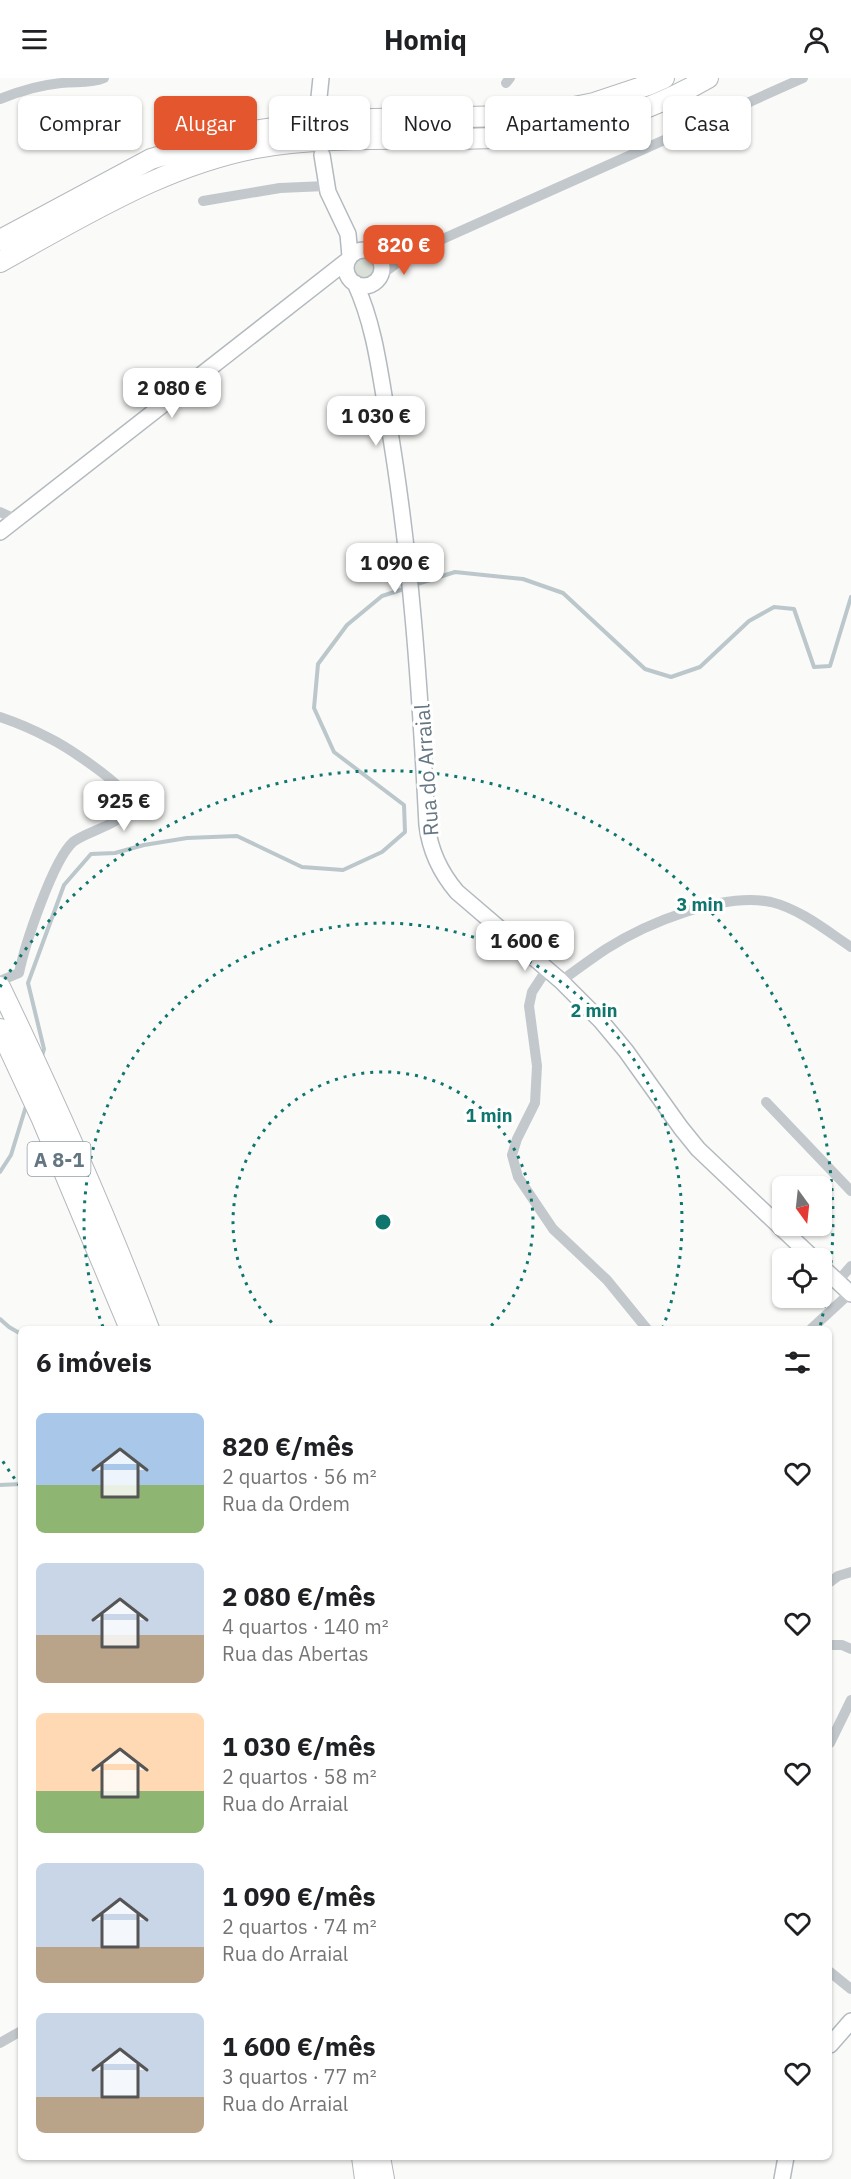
<!DOCTYPE html>
<html lang="pt">
<head>
<meta charset="utf-8">
<style>
  :root { --surface:#fff; --page:#f6f6f6; --text:#202124; --muted:#757577; --accent:#e4572e }
  body { margin:0; font-family:"IBM Plex Sans",sans-serif; background:var(--page); color:var(--text); height:100vh; display:flex; flex-direction:column; font-size:22px; white-space:nowrap }
  * { box-sizing:border-box; margin:0 }
  p { font-size:20px; color:var(--muted) }
  .icon { flex:none; width:33px; height:33px; fill:none; stroke:currentColor; stroke-width:2; stroke-linecap:round; stroke-linejoin:round }
  .map { position:relative; flex:1; overflow:hidden }
  .panel { position:absolute; left:18px; top:1248px; width:814px; height:834px; display:flex; flex-direction:column; background:var(--surface); border-radius:9px; box-shadow:0 2px 4px #0004 }
  .panel>* { flex:none }
  .banner { position:absolute; left:18px; top:18px; width:816px; height:54px; display:flex; gap:12px }
  .needle { width:39px; rotate:165deg }
  .buttons { position:absolute; left:772px; top:1098px; display:grid; gap:12px }
  .buttons a { display:grid; place-items:center; width:60px; height:60px; border-radius:9px; background:var(--surface); box-shadow:0 2px 4px #0004; font-size:30px }
  .price { position:absolute; translate:-50% -51px; padding:0 14px; border-radius:12px; background:#fff; color:#222; font-size:20px; line-height:39px; filter:drop-shadow(0 2px 3px #0008) }
  .price::after { content:''; position:absolute; left:50%; top:36px; width:18px; height:14px; margin-left:-9px; background:inherit; clip-path:polygon(0 0,100% 0,50% 100%) }
  .price.selected { background:var(--accent); color:#fff }
  ul { padding:0; list-style:none }
  li { display:flex; align-items:center; gap:18px; height:150px; padding:0 18px }
  li span { display:grid; place-items:center; flex:none; width:168px; height:120px; border-radius:9px; color:#555 }
  li>.icon { margin-inline-start:auto }
  span .icon { width:72px; height:72px; fill:#fffc; stroke-width:1 }
  li b { font-size:26px }
  h2 { display:flex; justify-content:space-between; align-items:center; height:72px; padding:0 18px; font-size:26px }
  .chip { padding:0 21px; border-radius:9px; background:var(--surface); box-shadow:0 2px 4px #0004; font-size:21px; line-height:54px }
  .chip.selected { background:var(--accent); color:#fff }
  header { display:flex; justify-content:space-between; align-items:center; height:78px; padding:0 18px; background:var(--surface); font-size:27px; font-weight:700 }
  .map>svg:first-child { display:block }
  .green { fill:#dadfd7 }
  .lines { fill:none; stroke-linecap:round; stroke-linejoin:round }
  .stream { stroke:#bbc7cb; stroke-width:4 }
  .secondary-casing { stroke:#b3babf; stroke-width:18 }
  .highway-casing { stroke:#b4b9bd; stroke-width:22 }
  .street { stroke:#c3c8cc; stroke-width:10 }
  .secondary { stroke:#fff; stroke-width:15 }
  .highway { stroke:#fff; stroke-width:20 }
  .ring { fill:none; stroke:#0f766e; stroke-width:3; stroke-dasharray:3 6 }
  .labels { text-anchor:middle; dominant-baseline:central; stroke-width:6; stroke-linejoin:round; paint-order:stroke }
  .shield { fill:#fff; stroke:#939fa8; stroke-width:1.5 }
  .shield-label { font-size:20px; font-weight:bold; fill:#657683 }
  .street-label { font-size:21px; fill:#657683; stroke:#fff }
  .centre { fill:#0f766e; stroke:#fff; stroke-width:3 }
  .ring-label { font-size:18px; text-anchor:middle; font-weight:bold; fill:#0f766e; stroke:#fff; stroke-width:6; stroke-linejoin:round; paint-order:stroke }
</style>
</head>
<body>
<header><svg class="icon" aria-label="menu" viewBox="0 0 24 24"><path d="M4 6h16M4 12h16M4 18h16"/></svg>Homiq<svg class="icon" aria-label="person" viewBox="0 0 24 24"><circle cx="12" cy="8" r="4"/><path d="M4 21q1-7 8-7t8 7"/></svg></header>
<div class="map">
<svg width="851" height="2101" viewBox="0 0 851 2101">
  <rect width="100%" height="100%" fill="#fafaf8"/>
  <path class="green" d="M354 190a10 10 0 1 1 20 0a10 10 0 1 1-20 0Z"/>
  <g class="lines">
    <path class="stream" d="M 414,507 L 455,494 L 523,501 L 563,515 L 645,591 L 671,599 L 700,589 L 749,543 L 774,529 L 794,531 L 814,589 L 830,588 L 851,519
      M 42,978 L 44,971 L 28,905 L 64,807 L 91,776 L 115,775 L 144,767 L 187,760 L 237,758 L 302,789 L 343,792 L 382,774 L 405,754 L 404,727 L 334,674 L 314,630 L 318,586 L 347,547 L 382,518 L 407,510
      M 0,1094 L 11,1077 L 27,1025
      M 0,1241 L 9,1249 L 21,1256
      M 0,1407 L 21,1406"/>
    <g class="secondary-casing">
      <path id="secondary" d="M 318,29 L 321,0
        M 322,77 L 328,114 L 348,156 L 350,178
        M346 190a18 18 0 1 1 36 0a18 18 0 1 1-36 0Z
        M 355,205 C 375,248 380,296 388,342 C 411,476 420,611 427,747 C 430,773 440,794 457,814 L 561,903 L 601,943 L 626,973 L 681,1050 L 698,1071 L 813,1180
        M 0,454 L 348,182
        M 822,1189 L 851,1216
        M 830,1967 L 851,1943
        M 782,2101 L 786,2079"/>
    </g>
    <g class="highway-casing">
      <path id="highway" d="M 0,162 L 151,81 L 233,56 L 329,42 L 515,38 L 549,34 L 594,25 L 648,7 L 664,0
        M 0,184 C 87,136 174,81 274,67 C 355,56 438,64 519,59 C 585,54 652,33 708,0
        M 0,909 C 54,1021 105,1135 149,1251
        M 0,951 L 41,1039 L 130,1251
        M 362,2079 L 365,2101
        M 380,2079 L 384,2101"/>
    </g>
    <path class="street" d="M 506,5 L 510,0
      M 0,21 C 20,13 39,7 61,5 C 75,3 91,6 104,0
      M 203,123 L 280,110 L 326,108
      M 376,176 L 409,176
      M 381,197 L 409,176 L 803,0
      M 0,434 L 15,441
      M 0,639 C 18,645 34,652 51,661 C 65,668 127,708 129,723 C 129,724 128,731 128,731 C 120,747 87,753 73,764 C 53,782 25,866 19,895 L 0,903
      M 547,891 L 532,914 L 529,928 L 537,988 L 535,1025 L 517,1061 L 512,1077 L 518,1099 L 553,1151 L 607,1202 L 647,1251
      M 561,903 C 576,892 591,881 606,871 C 647,845 722,814 771,824 C 800,831 827,853 851,869
      M 766,1024 L 851,1113
      M 838,1203 L 851,1188
      M 811,1251 L 850,1215
      M 830,1504 L 838,1498 L 851,1494
      M 830,1567 L 842,1567 L 851,1571
      M 830,1665 L 851,1622
      M 830,1894 L 851,1911
      M 0,1965 L 21,1953"/>
    <use href="#secondary" class="secondary"/>
    <use href="#highway" class="highway"/>
  </g>
  <g class="ring">
    <path d="M278 1251A150 150 0 1 1 488 1251"/>
    <path d="M103 1249A299 299 0 1 1 663 1249"/>
    <path d="M20 1408A449 449 0 0 1 0 1379M0 909A449 449 0 0 1 820 1249"/>
  </g>
  <g class="labels">
    <rect class="shield" x="27.5" y="1064" width="63" height="34" rx="4.5"/>
    <g class="shield-label">
      <text x="59" y="1081">A 8-1</text>
    </g>
    <g class="street-label">
      <text transform="translate(426 692) rotate(-94)">Rua do Arraial</text>
    </g>
  </g>
  <circle cx="383" cy="1144" r="9" class="centre"/>
  <g class="ring-label">
    <text x="700" y="833">3 min</text>
    <text x="594" y="939">2 min</text>
    <text x="489" y="1044">1 min</text>
  </g>
</svg>
<div class="buttons">
<a><svg class="needle" viewBox="-14 -14 28 28"><path d="M0-13l5 13h-10z" fill="#e53935"/><path d="M0 13l5-13h-10z" fill="#757577"/></svg></a>
<a><svg class="icon" aria-label="locate" viewBox="0 0 24 24"><circle cx="12" cy="12" r="6"/><path d="M12 2v4M12 18v4M2 12h4M18 12h4"/></svg></a>
</div>
<b class="price selected" style="left:404px;top:198px">820 €</b>
<b class="price" style="left:172px;top:341px">2 080 €</b>
<b class="price" style="left:376px;top:369px">1 030 €</b>
<b class="price" style="left:395px;top:516px">1 090 €</b>
<b class="price" style="left:124px;top:754px">925 €</b>
<b class="price" style="left:525px;top:894px">1 600 €</b>
<div class="banner">
<a class="chip">Comprar</a>
<a class="chip selected">Alugar</a>
<a class="chip">Filtros</a>
<a class="chip">Novo</a>
<a class="chip">Apartamento</a>
<a class="chip">Casa</a>
</div>
<section class="panel">
<h2>6 imóveis<svg class="icon" aria-label="filters" viewBox="0 0 24 24"><path d="M4 7h16M4 17h16"/><circle cx="9" cy="7" r="2"/><circle cx="15" cy="17" r="2"/></svg></h2>
<ul>
<li><span style="background:linear-gradient(#a9c7e8 60%,#8fb573 0)"><svg class="icon" aria-label="home" viewBox="0 0 24 24"><path d="M3 11l9-7 9 7M6 9v11h12V9"/></svg></span><div><b>820 €/mês</b><p>2 quartos · 56 m²</p><p>Rua da Ordem</p></div><svg class="icon" aria-label="heart" viewBox="0 0 24 24"><path d="M12 20l-8-8c-3-5 5-10 8-4 3-6 11-1 8 4z"/></svg></li>
<li><span style="background:linear-gradient(#c9d6e8 60%,#b9a48a 0)"><svg class="icon" aria-label="home" viewBox="0 0 24 24"><path d="M3 11l9-7 9 7M6 9v11h12V9"/></svg></span><div><b>2 080 €/mês</b><p>4 quartos · 140 m²</p><p>Rua das Abertas</p></div><svg class="icon" aria-label="heart" viewBox="0 0 24 24"><path d="M12 20l-8-8c-3-5 5-10 8-4 3-6 11-1 8 4z"/></svg></li>
<li><span style="background:linear-gradient(#ffd9b3 65%,#8fb573 0)"><svg class="icon" aria-label="home" viewBox="0 0 24 24"><path d="M3 11l9-7 9 7M6 9v11h12V9"/></svg></span><div><b>1 030 €/mês</b><p>2 quartos · 58 m²</p><p>Rua do Arraial</p></div><svg class="icon" aria-label="heart" viewBox="0 0 24 24"><path d="M12 20l-8-8c-3-5 5-10 8-4 3-6 11-1 8 4z"/></svg></li>
<li><span style="background:linear-gradient(#c9d6e8 70%,#b9a48a 0)"><svg class="icon" aria-label="home" viewBox="0 0 24 24"><path d="M3 11l9-7 9 7M6 9v11h12V9"/></svg></span><div><b>1 090 €/mês</b><p>2 quartos · 74 m²</p><p>Rua do Arraial</p></div><svg class="icon" aria-label="heart" viewBox="0 0 24 24"><path d="M12 20l-8-8c-3-5 5-10 8-4 3-6 11-1 8 4z"/></svg></li>
<li><span style="background:linear-gradient(#c9d6e8 70%,#b9a48a 0)"><svg class="icon" aria-label="home" viewBox="0 0 24 24"><path d="M3 11l9-7 9 7M6 9v11h12V9"/></svg></span><div><b>1 600 €/mês</b><p>3 quartos · 77 m²</p><p>Rua do Arraial</p></div><svg class="icon" aria-label="heart" viewBox="0 0 24 24"><path d="M12 20l-8-8c-3-5 5-10 8-4 3-6 11-1 8 4z"/></svg></li>
</ul>
</section>
</div>
</body>
</html>
